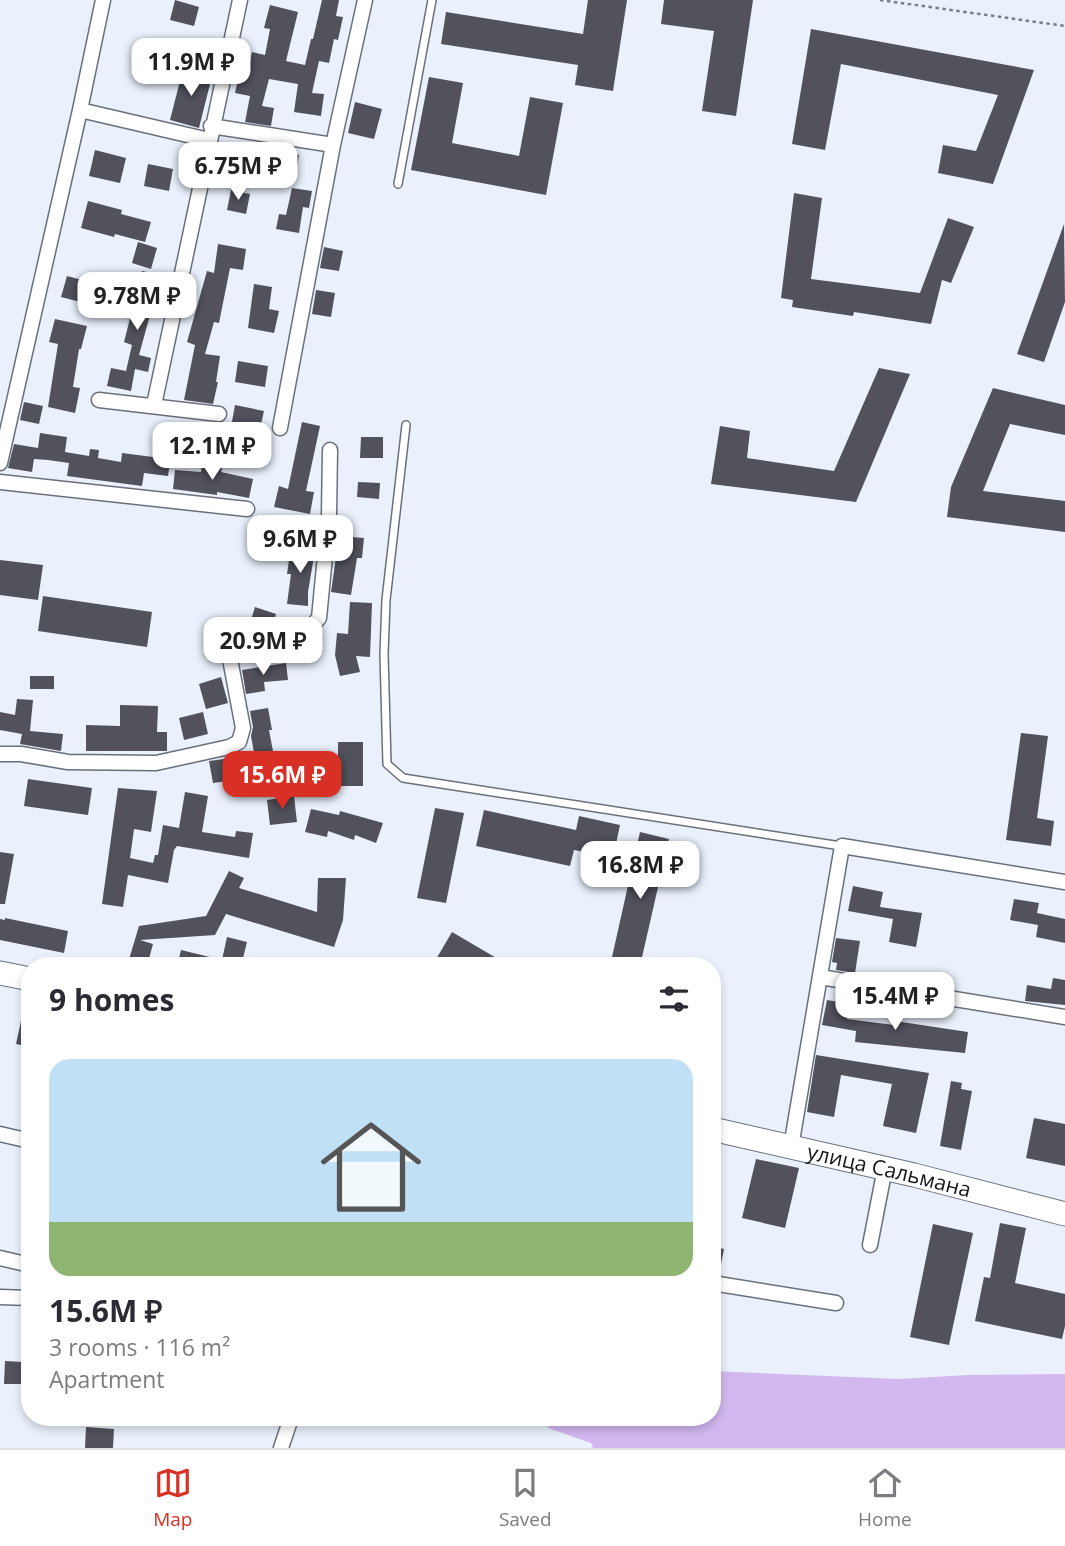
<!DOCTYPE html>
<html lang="en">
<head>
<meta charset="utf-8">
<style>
  :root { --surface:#fff; --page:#f7f7f7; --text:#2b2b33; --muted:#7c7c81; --line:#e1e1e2; --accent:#d93025 }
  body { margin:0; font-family:"Open Sans",sans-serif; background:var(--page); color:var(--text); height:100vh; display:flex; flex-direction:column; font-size:26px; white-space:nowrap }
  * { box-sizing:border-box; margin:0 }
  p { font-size:23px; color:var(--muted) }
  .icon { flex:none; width:38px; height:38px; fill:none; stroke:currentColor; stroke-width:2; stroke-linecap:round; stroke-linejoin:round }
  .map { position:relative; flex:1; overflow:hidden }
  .panel { position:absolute; left:21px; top:957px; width:700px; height:469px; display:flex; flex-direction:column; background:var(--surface); border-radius:28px; box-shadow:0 4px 10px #0003 }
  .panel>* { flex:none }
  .price { position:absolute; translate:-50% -60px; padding:0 16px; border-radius:14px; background:#fff; color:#222; font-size:23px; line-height:46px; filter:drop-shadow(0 2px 4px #0008) }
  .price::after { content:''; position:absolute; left:50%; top:42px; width:21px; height:16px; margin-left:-10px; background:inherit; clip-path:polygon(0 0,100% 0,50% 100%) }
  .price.on { background:var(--accent); color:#fff }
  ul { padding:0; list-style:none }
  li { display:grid; align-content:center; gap:14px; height:371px; padding:0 28px }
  li span { display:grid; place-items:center; height:217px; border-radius:21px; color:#555 }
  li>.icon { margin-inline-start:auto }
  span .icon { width:126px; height:126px; fill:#fffc; stroke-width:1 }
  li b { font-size:30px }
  h2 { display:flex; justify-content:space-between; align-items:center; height:84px; padding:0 28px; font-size:30px }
  .tabs { display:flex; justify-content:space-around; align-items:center; height:98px; border-top:2px solid var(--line); background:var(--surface); font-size:19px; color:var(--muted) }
  .tabs a { display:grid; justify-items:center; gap:4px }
  .tabs .on { color:var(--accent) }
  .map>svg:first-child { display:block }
  .green { fill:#d2b8ef }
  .building { fill:#52525d }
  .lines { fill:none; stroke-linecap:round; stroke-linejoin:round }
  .lane-casing { stroke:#6a707a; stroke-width:10 }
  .street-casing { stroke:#6a707a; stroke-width:17 }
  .primary-casing { stroke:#6a707a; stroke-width:25 }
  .path { stroke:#787c84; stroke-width:2.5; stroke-dasharray:3.5 3.5; stroke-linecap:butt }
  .lane { stroke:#fff; stroke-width:7 }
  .street { stroke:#fff; stroke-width:14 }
  .primary { stroke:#fff; stroke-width:23 }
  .labels { text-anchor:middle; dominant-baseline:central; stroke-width:7; stroke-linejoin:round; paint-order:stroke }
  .street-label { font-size:21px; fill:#131519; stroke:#eaf1fd }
</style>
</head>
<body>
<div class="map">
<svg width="1065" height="1448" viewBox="0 0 1065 1448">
  <rect width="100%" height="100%" fill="#eaf1fd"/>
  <path class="green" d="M 712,1371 L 899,1379 L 968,1375 L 1065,1374 L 1065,1448 L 593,1448 L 591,1443 L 548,1428 L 550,1418 L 712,1418 Z"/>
  <path class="building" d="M 175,0 L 199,7 L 194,26 L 170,20 Z
    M 322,0 L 339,0 L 336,16 L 343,17 L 338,40 L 334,39 L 329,63 L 319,61 L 312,93 L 324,94 L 321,116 L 294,112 L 298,84 L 269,79 L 262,106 L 274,108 L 271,126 L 245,122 L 250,96 L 235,93 L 239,75 L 247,77 L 252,52 L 265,55 L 270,29 L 264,28 L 270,5 L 298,12 L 286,61 L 305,65 L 311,39 L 313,39 Z
    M 588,0 L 627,0 L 613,91 L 575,85 L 578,65 L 441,44 L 446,12 L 583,34 Z
    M 664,0 L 753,0 L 736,116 L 702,111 L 714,31 L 661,24 Z
    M 811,29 L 1034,70 L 993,184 L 938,173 L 943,145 L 976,151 L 998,95 L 841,64 L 825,150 L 792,144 Z
    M 183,69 L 212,76 L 199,128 L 170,120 Z
    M 429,77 L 463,83 L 452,143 L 519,156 L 530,97 L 563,103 L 546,195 L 411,170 Z
    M 355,102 L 382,109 L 374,139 L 348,133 Z
    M 95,150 L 126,158 L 120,183 L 89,176 Z
    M 270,150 L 299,155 L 294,182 L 265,176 Z
    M 148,164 L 173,169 L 169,191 L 144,186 Z
    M 292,188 L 312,191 L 309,208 L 303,207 L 299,233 L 276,229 L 279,214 L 286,215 Z
    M 231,190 L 250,194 L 246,214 L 227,210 Z
    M 794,193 L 822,198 L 811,279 L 920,293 L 948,218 L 974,227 L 951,283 L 942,280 L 931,324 L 854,312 L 853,316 L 792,307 L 793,300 L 781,298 Z
    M 88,201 L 122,210 L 121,214 L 151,222 L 145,242 L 115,234 L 114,237 L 81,228 Z
    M 1064,224 L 1065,302 L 1044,362 L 1017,354 Z
    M 138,242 L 157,248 L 151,269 L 132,263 Z
    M 218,244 L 246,249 L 243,270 L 230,268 L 219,323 L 214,322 L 205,354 L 220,356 L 216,382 L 218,382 L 213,404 L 184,400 L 195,345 L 187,342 L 207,271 L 214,273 Z
    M 324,247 L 343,251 L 339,271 L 320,268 Z
    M 142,271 L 161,275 L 139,355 L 151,358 L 148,372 L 135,369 L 131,391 L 107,386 L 111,368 L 126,371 L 132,345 L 124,342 Z
    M 67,276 L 90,282 L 84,303 L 61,297 Z
    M 254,284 L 272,287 L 269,309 L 279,311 L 274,333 L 248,328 Z
    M 316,290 L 335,293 L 331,317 L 312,314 Z
    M 55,319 L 87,326 L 81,349 L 79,349 L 73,387 L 80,388 L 75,413 L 48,407 L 58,344 L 49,342 Z
    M 238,361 L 268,366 L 265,387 L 235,382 Z
    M 879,368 L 910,374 L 856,502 L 711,484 L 720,426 L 750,431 L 747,458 L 834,471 Z
    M 993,388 L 1065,405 L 1065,435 L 1010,424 L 983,491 L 1065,501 L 1065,532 L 947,517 L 951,487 Z
    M 24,402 L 43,406 L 39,424 L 20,420 Z
    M 235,405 L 264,411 L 259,433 L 231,427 Z
    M 302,422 L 320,426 L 306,491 L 314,492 L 310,514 L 274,507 L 279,486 L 288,489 Z
    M 40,433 L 67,437 L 65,452 L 89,456 L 90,449 L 99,450 L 98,458 L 121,462 L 122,453 L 153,457 L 154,452 L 171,454 L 168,476 L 144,473 L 142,486 L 67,476 L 69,463 L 48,460 L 34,459 L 32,472 L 8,468 L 14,444 L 38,448 Z
    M 361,437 L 383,437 L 383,458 L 360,458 Z
    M 202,464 L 222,468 L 221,472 L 253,479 L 249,498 L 217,492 L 217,495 L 173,489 L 175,470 L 201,472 Z
    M 358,482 L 380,483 L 379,499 L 357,497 Z
    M 339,536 L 364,538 L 362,558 L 357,558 L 351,595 L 331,592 Z
    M 291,546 L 315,550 L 308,592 L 308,606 L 287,604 L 291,574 L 287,574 Z
    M 0,560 L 43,565 L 38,600 L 0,595 Z
    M 43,596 L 152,612 L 147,647 L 38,631 Z
    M 350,602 L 372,603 L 370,657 L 356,656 L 360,672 L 340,676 L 335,655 L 337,633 L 348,634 Z
    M 255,607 L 276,614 L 272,628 L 257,630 L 249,627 Z
    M 286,663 L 288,680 L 264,682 L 265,691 L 246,694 L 242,670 Z
    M 30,676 L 54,676 L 54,689 L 30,689 Z
    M 221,677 L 228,703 L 206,709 L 199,684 Z
    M 17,699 L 33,700 L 30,731 L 63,734 L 61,751 L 20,744 L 22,734 L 0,730 L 0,712 L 15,715 Z
    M 120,705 L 158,706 L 157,732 L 167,732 L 167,751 L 86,751 L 86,725 L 120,726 Z
    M 268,708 L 272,730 L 269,730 L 276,767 L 257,769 L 251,736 L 253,727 L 250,711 Z
    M 203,712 L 208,734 L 184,740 L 179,718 Z
    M 1021,733 L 1048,736 L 1037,818 L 1054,821 L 1051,846 L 1006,840 Z
    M 338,742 L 363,742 L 363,786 L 338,786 L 338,779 L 306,782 L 304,759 L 338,756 Z
    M 231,758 L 235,780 L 213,783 L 209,761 Z
    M 28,779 L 92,788 L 88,815 L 24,806 Z
    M 118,788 L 157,791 L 151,832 L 134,829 L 130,858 L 153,863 L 155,855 L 158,855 L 163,825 L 179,828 L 185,792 L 208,796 L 202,832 L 235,837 L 236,831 L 253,833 L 249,858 L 177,846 L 174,850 L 168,883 L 128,875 L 123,907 L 102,904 Z
    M 294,796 L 297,822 L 270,825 L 267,800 Z
    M 435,808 L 464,813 L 446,903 L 417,898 Z
    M 311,809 L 339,815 L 340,811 L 383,823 L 376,843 L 355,835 L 354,840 L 328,831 L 327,837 L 305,832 Z
    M 484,810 L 576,830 L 579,816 L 620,825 L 613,858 L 574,850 L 570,866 L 476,846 Z
    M 640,832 L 669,839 L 640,966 L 610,966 Z
    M 0,852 L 14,854 L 5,904 L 0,904 Z
    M 229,871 L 244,878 L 239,888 L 317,912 L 318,878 L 346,878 L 343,920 L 334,947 L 226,914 L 215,935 L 140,940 L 153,944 L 147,966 L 127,966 L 139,926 L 206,916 Z
    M 853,886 L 883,892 L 880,907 L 922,913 L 916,947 L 889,942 L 893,919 L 848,911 Z
    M 1014,899 L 1039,903 L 1037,913 L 1065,919 L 1065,943 L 1036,937 L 1038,925 L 1010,920 Z
    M 5,918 L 68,931 L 64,953 L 0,940 L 0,919 L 5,920 Z
    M 452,932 L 510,966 L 443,966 L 435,961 Z
    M 227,937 L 247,942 L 241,966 L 177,966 L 181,950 L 222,960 Z
    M 836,938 L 860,941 L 855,973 L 836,970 L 837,963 L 832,962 Z
    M 1053,978 L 1065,980 L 1065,1005 L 1025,1001 L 1027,985 L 1051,989 Z
    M 827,1000 L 850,1004 L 847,1019 L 894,1025 L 895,1021 L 968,1032 L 965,1053 L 855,1042 L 856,1031 L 822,1025 Z
    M 21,1021 L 30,1023 L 30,1047 L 16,1044 Z
    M 816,1055 L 929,1073 L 916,1133 L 883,1126 L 892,1084 L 841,1075 L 834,1117 L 807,1112 Z
    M 951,1081 L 962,1083 L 961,1089 L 972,1091 L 961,1150 L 940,1146 Z
    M 1034,1118 L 1065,1124 L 1065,1166 L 1026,1158 Z
    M 756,1159 L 799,1168 L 785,1228 L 742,1218 Z
    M 1000,1223 L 1026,1228 L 1015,1283 L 1065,1294 L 1065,1326 L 1062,1339 L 975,1321 L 984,1277 L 990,1278 Z
    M 933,1224 L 973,1233 L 949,1345 L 910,1337 Z
    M 712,1246 L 724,1249 L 719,1274 L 712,1274 Z
    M 5,1361 L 24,1362 L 23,1384 L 4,1384 Z
    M 86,1427 L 114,1429 L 113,1448 L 85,1448 Z"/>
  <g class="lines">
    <g class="lane-casing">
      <path id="lane" d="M 398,184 L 432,0
        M 406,425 L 386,600 L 384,654 L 387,764 L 403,778 L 841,846"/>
    </g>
    <g class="street-casing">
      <path id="street" d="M 80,110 L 209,140
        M 211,126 L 333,145
        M 99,400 L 219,414
        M 154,405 L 240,0
        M 280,428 L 333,145 L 365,0
        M 0,463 L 80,110 L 103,0
        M 0,482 L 247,509
        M 0,754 L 21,754 L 68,762 L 156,763 L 229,747 L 239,742 L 243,728 L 230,659 L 234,648 L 245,641 L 277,637 L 308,630 L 319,618 L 329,515 L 330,450
        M 820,977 L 1065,1017
        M 0,1134 L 30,1141
        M 791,1147 L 842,846 L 1065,882
        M 870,1245 L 885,1168
        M 0,1258 L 30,1265
        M 712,1283 L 836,1303
        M 0,1297 L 30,1298
        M 281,1448 L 291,1418"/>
    </g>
    <g class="primary-casing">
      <g id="primary">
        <path d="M 0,973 L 30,979"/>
        <path id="s1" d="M 712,1129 L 914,1175 L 1065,1214"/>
      </g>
    </g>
    <path class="path" d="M 880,0 L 1065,26"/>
    <use href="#lane" class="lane"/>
    <use href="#street" class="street"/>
    <use href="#primary" class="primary"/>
  </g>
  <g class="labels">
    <g class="street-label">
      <text stroke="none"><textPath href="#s1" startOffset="182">улица Сальмана</textPath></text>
    </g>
  </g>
</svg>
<b class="price" style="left:191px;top:98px">11.9M ₽</b>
<b class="price" style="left:238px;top:202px">6.75M ₽</b>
<b class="price" style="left:137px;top:332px">9.78M ₽</b>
<b class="price" style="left:212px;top:482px">12.1M ₽</b>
<b class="price" style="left:300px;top:575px">9.6M ₽</b>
<b class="price" style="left:263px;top:677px">20.9M ₽</b>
<b class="price on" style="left:282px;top:811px">15.6M ₽</b>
<b class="price" style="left:640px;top:901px">16.8M ₽</b>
<b class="price" style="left:895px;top:1032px">15.4M ₽</b>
<section class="panel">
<h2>9 homes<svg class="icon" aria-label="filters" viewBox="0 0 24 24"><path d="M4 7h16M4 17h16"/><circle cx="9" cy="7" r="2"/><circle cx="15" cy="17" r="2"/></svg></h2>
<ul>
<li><span style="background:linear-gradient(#bfe0f5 75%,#8fb573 0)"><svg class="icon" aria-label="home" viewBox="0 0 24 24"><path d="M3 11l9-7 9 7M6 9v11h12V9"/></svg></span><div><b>15.6M ₽</b><p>3 rooms · 116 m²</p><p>Apartment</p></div></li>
</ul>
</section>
</div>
<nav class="tabs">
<a class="on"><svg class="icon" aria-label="map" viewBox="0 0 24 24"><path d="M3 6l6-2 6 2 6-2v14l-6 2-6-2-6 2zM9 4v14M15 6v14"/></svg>Map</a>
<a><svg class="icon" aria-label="saved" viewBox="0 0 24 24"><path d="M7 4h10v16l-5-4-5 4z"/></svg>Saved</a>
<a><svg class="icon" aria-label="home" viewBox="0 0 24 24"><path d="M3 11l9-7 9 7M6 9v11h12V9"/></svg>Home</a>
</nav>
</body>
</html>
